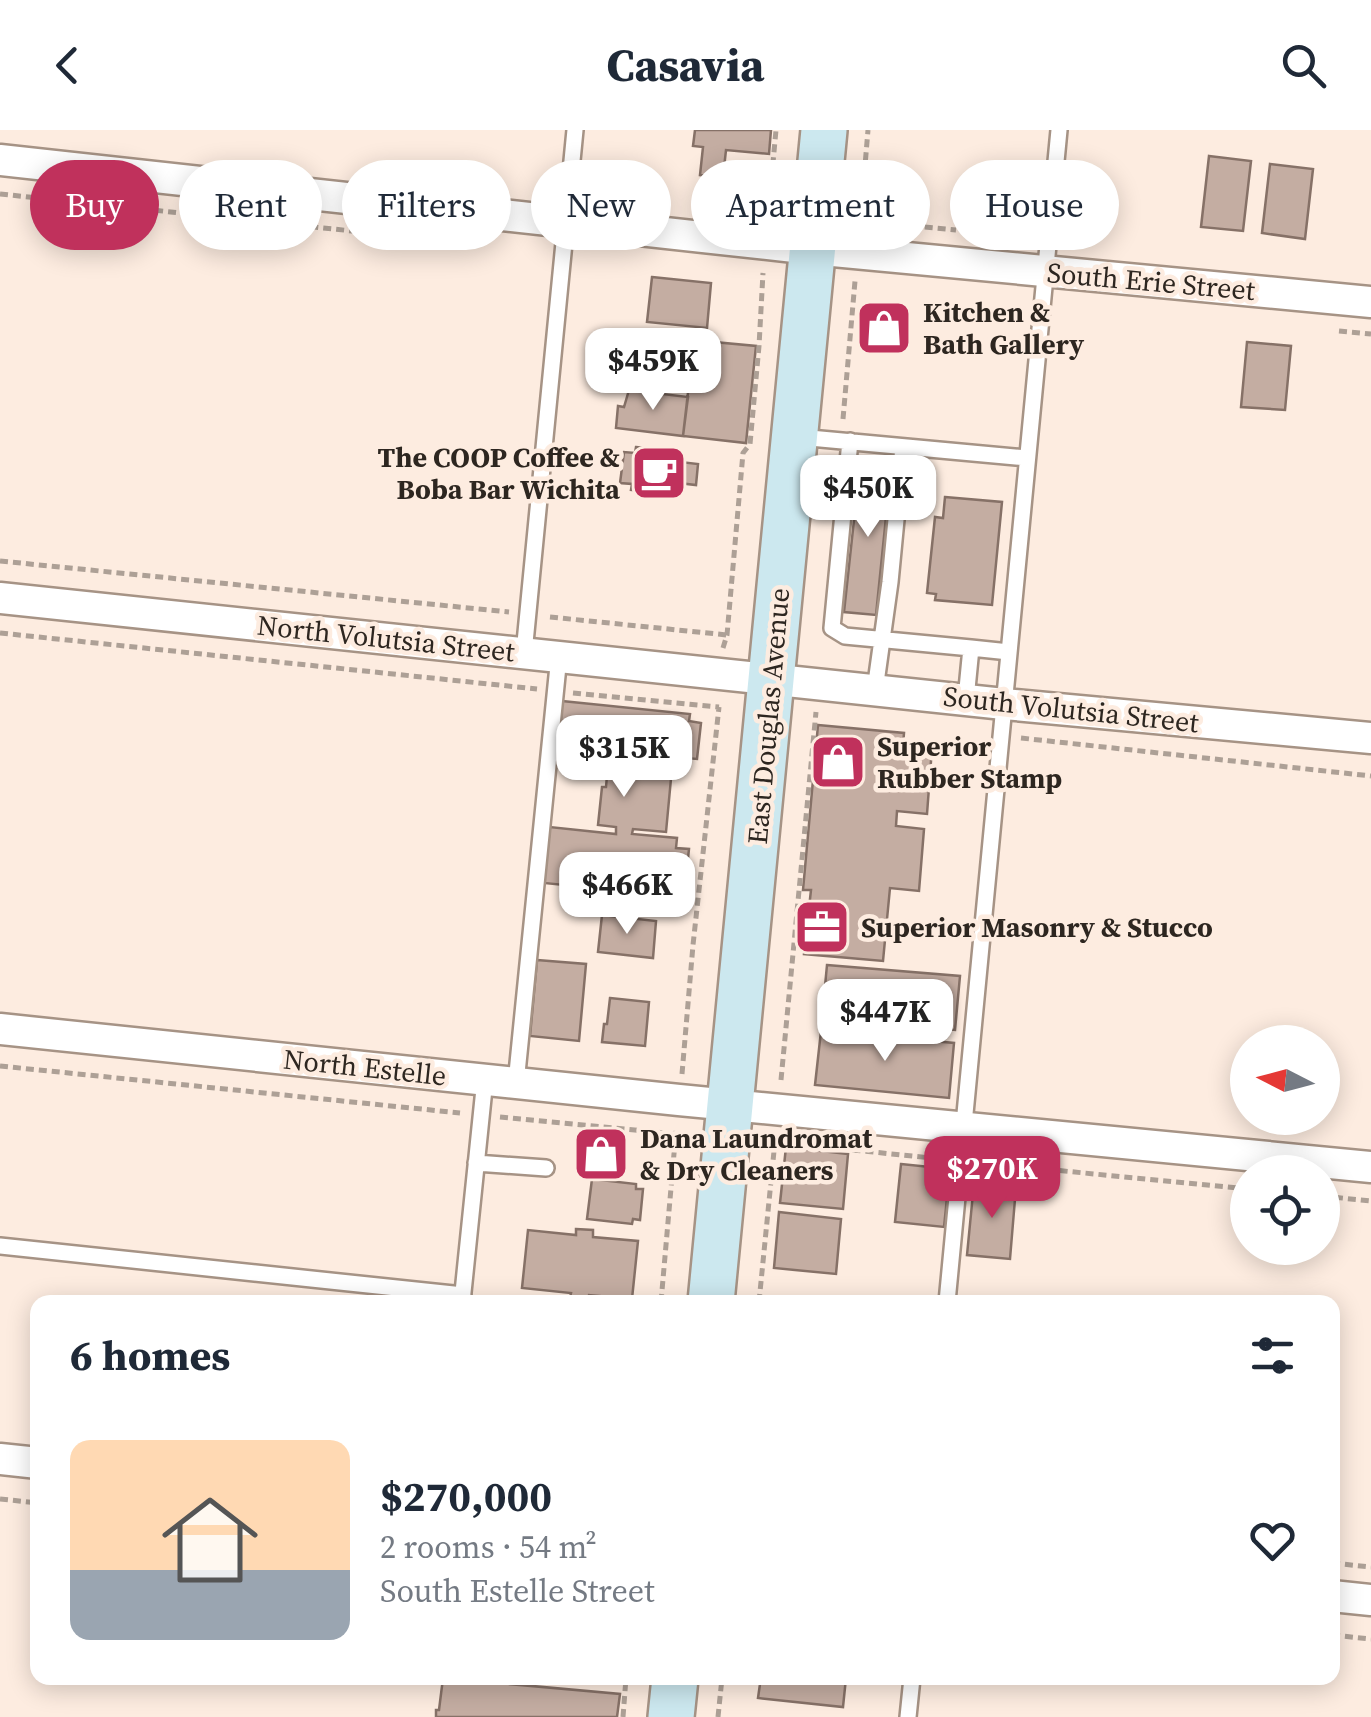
<!DOCTYPE html>
<html lang="en">
<head>
<meta charset="utf-8">
<style>
  :root { --surface:#fff; --page:#f2f2f3; --text:#1f2937; --muted:#747a83; --accent:#c0315c }
  body { margin:0; font-family:"Source Serif 4",serif; background:var(--page); color:var(--text); height:100vh; display:flex; flex-direction:column; font-size:38px; white-space:nowrap }
  * { box-sizing:border-box; margin:0 }
  p { font-size:32px; color:var(--muted) }
  .icon { flex:none; width:55px; height:55px; fill:none; stroke:currentColor; stroke-width:2; stroke-linecap:round; stroke-linejoin:round }
  .map { position:relative; flex:1; overflow:hidden }
  .panel { position:absolute; left:30px; top:1165px; width:1310px; height:390px; display:flex; flex-direction:column; background:var(--surface); border-radius:20px; box-shadow:0 5px 25px #0003 }
  .panel>* { flex:none }
  .top-card { position:absolute; left:30px; top:30px; width:1312px; height:90px; display:flex; gap:20px }
  .needle { width:65px; rotate:276deg }
  .fabs { position:absolute; left:1230px; top:895px; display:grid; gap:20px }
  .fabs a { display:grid; place-items:center; width:110px; height:110px; border-radius:50%; background:var(--surface); box-shadow:0 5px 25px #0003; font-size:50px }
  .price { position:absolute; translate:-50% -85px; padding:0 22px; border-radius:20px; background:#fff; color:#222; font-size:32px; line-height:65px; filter:drop-shadow(0 2px 5px #0008) }
  .price::after { content:''; position:absolute; left:50%; top:60px; width:30px; height:22px; margin-left:-15px; background:inherit; clip-path:polygon(0 0,100% 0,50% 100%) }
  .price.selected { background:var(--accent); color:#fff }
  ul { padding:0; list-style:none }
  li { display:flex; align-items:center; gap:30px; height:250px; padding:0 40px }
  li span { display:grid; place-items:center; flex:none; width:280px; height:200px; border-radius:20px; color:#555 }
  li>.icon { margin-inline-start:auto }
  span .icon { width:120px; height:120px; fill:#fffc; stroke-width:1 }
  li b { font-size:42px }
  h2 { display:flex; justify-content:space-between; align-items:center; height:120px; padding:0 40px; font-size:42px }
  .tag { padding:0 35px; border-radius:45px; background:var(--surface); box-shadow:0 5px 25px #0003; font-size:35px; line-height:90px }
  .tag.selected { background:var(--accent); color:#fff }
  header { display:flex; justify-content:space-between; align-items:center; height:130px; padding:0 40px; background:var(--surface); font-size:45px; font-weight:800 }
  .map>svg:first-child { display:block }
  .building { fill:#c4ada2; stroke:#867167; stroke-width:2.5 }
  .lines { fill:none; stroke-linecap:round; stroke-linejoin:round }
  .lane-casing { stroke:#a69385; stroke-width:20 }
  .street-casing { stroke:#a69385; stroke-width:35 }
  .secondary-casing { stroke:#a69385; stroke-width:50 }
  .path { stroke:#ada096; stroke-width:5; stroke-dasharray:8 5; stroke-linecap:butt }
  .lane { stroke:#fff; stroke-width:15 }
  .street { stroke:#fff; stroke-width:30 }
  .secondary { stroke:#cce8ef; stroke-width:45 }
  .labels { text-anchor:middle; dominant-baseline:central; stroke-width:9; stroke-linejoin:round; paint-order:stroke }
  .street-label { font-size:28px; fill:#2d2620; stroke:#fdece0 }
  .poi-label { font-size:28px; font-weight:bold; fill:#2d2620; stroke:#fdece0; text-anchor:start }
</style>
</head>
<body>
<header><svg class="icon" aria-label="back" viewBox="0 0 24 24"><path d="M15 5l-7 7 7 7"/></svg>Casavia<svg class="icon" aria-label="search" viewBox="0 0 24 24"><circle cx="10" cy="10" r="6"/><path d="M15 15l6 6"/></svg></header>
<div class="map">
<svg width="1371" height="1587" viewBox="0 0 1371 1587">
  <rect width="100%" height="100%" fill="#fdece0"/>
  <path class="building" d="M 695,0 L 771,0 L 769,24 L 726,20 L 723,47 L 700,45 L 703,17 L 693,16 Z
    M 1209,26 L 1251,31 L 1243,101 L 1201,97 Z
    M 1270,34 L 1313,39 L 1305,109 L 1262,103 Z
    M 652,147 L 711,153 L 707,198 L 647,192 Z
    M 650,206 L 756,216 L 746,313 L 683,306 L 689,254 L 645,250 Z
    M 1247,212 L 1291,216 L 1285,280 L 1241,277 Z
    M 629,260 L 688,267 L 683,306 L 616,298 L 618,276 L 624,277 Z
    M 636,317 L 681,322 L 680,332 L 698,334 L 696,355 L 678,353 L 677,365 L 631,360 L 632,354 L 620,353 L 624,322 L 635,323 Z
    M 860,335 L 891,338 L 876,485 L 844,482 Z
    M 945,367 L 1002,372 L 992,475 L 935,470 L 936,464 L 927,463 L 935,387 L 943,388 Z
    M 562,571 L 690,584 L 689,591 L 701,593 L 697,629 L 686,628 L 685,634 L 639,630 L 639,635 L 672,638 L 666,702 L 633,699 L 632,704 L 677,708 L 676,718 L 689,719 L 685,757 L 672,755 L 671,766 L 544,753 L 550,697 L 616,704 L 616,697 L 598,695 L 602,657 L 606,657 L 608,634 L 624,636 L 625,629 L 557,622 Z
    M 818,595 L 904,603 L 903,616 L 932,618 L 927,684 L 897,681 L 896,696 L 924,699 L 919,761 L 890,758 L 883,831 L 804,824 L 811,760 L 803,760 Z
    M 602,785 L 656,791 L 653,828 L 598,822 Z
    M 537,830 L 586,834 L 579,911 L 530,906 Z
    M 827,835 L 960,846 L 955,900 L 822,888 Z
    M 610,868 L 649,872 L 645,916 L 602,912 L 604,894 L 607,894 Z
    M 821,901 L 954,913 L 949,968 L 815,955 Z
    M 786,1017 L 848,1024 L 843,1079 L 780,1073 Z
    M 901,1034 L 950,1039 L 944,1097 L 895,1092 Z
    M 592,1049 L 636,1054 L 636,1059 L 643,1059 L 640,1090 L 633,1089 L 632,1094 L 587,1089 Z
    M 974,1053 L 1016,1057 L 1010,1129 L 967,1125 Z
    M 779,1082 L 841,1089 L 836,1144 L 774,1138 Z
    M 576,1099 L 593,1100 L 593,1107 L 638,1111 L 632,1169 L 589,1165 L 588,1170 L 570,1168 L 571,1163 L 522,1158 L 528,1100 L 576,1105 Z
    M 443,1548 L 620,1564 L 617,1587 L 436,1587 L 436,1580 L 439,1580 Z
    M 742,1548 L 846,1548 L 843,1577 L 758,1568 L 760,1554 L 742,1552 Z"/>
  <g class="lines">
    <g class="lane-casing">
      <path id="lane" d="M 799,307 L 1027,328
        M 850,311 L 832,498 L 845,506 L 971,518 L 966,569
        M 971,518 L 1009,522
        M 524,523 L 575,0
        M 875,560 L 890,452 L 903,317
        M 516,953 L 559,526
        M 476,1033 L 546,1038
        M 0,1116 L 463,1165
        M 462,1172 L 485,949
        M 947,1172 L 1059,0
        M 908,1587 L 912,1548"/>
    </g>
    <g class="street-casing">
      <path id="street" d="M 0,30 L 812,119 L 1371,172
        M 0,468 L 1004,574 L 1371,608
        M 0,899 L 679,970 L 1371,1037
        M 0,1329 L 38,1333
        M 1332,1466 L 1371,1470"/>
    </g>
    <g class="secondary-casing">
      <path id="secondary" d="M 711,1172 L 824,0
        M 671,1587 L 675,1548"/>
    </g>
    <path class="path" d="M 0,64 L 400,106
      M 768,87 L 776,0
      M 860,91 L 956,100
      M 860,95 L 868,0
      M 1339,201 L 1371,204
      M 843,289 L 855,151
      M 0,431 L 509,482
      M 550,487 L 727,505
      M 0,503 L 537,559
      M 723,518 L 727,505 L 743,323 L 750,314 L 759,216 L 763,143
      M 573,563 L 719,577
      M 1021,608 L 1371,646
      M 0,936 L 460,983
      M 682,944 L 693,815 L 719,577
      M 781,950 L 816,582
      M 500,987 L 676,1004
      M 775,1012 L 941,1029
      M 982,1033 L 1248,1059
      M 1322,1066 L 1371,1071
      M 661,1172 L 676,1001
      M 759,1172 L 775,1011
      M 0,1369 L 38,1373
      M 1332,1433 L 1371,1437
      M 1332,1505 L 1371,1509
      M 623,1587 L 626,1548
      M 718,1587 L 722,1548"/>
    <use href="#lane" class="lane"/>
    <use href="#street" class="street"/>
    <use href="#secondary" class="secondary"/>
  </g>
  <defs>
    <g id="shop-square" transform="scale(2.875)"><rect x="-9" y="-9" width="18" height="18" rx="4" fill="#c0315c" stroke="#fdece0"/><path d="M-5-2.5h2.3a2.7 3.5 0 0 1 5.4 0H5L5.5 6h-11ZM-1.5-2.5h3a1.5 2.3 0 0 0-3 0Z" fill="#fff"/></g>
    <g id="cafe-square" transform="scale(2.875)"><rect x="-9" y="-9" width="18" height="18" rx="4" fill="#c0315c" stroke="#fdece0"/><path d="M-5.5-4.5H6V0H3Q3 3.5 0 3.5H-2.5Q-5.5 3.5-5.5 0ZM3-3.2v2h1.7v-2ZM-6 4.5H4V6H-6Z" fill="#fff"/></g>
    <g id="office-square" transform="scale(2.875)"><rect x="-9" y="-9" width="18" height="18" rx="4" fill="#c0315c" stroke="#fdece0"/><path d="M-6-3h4V-5.5h4V-3h4V5H-6ZM-1-4.5V-3h2v-1.5ZM-6 0V1H6V0Z" fill="#fff"/></g>
  </defs>
  <g fill-rule="evenodd">
    <use href="#shop-square" x="884" y="198"/>
    <use href="#cafe-square" x="659" y="343"/>
    <use href="#shop-square" x="838" y="632"/>
    <use href="#office-square" x="822" y="797"/>
    <use href="#shop-square" x="601" y="1024"/>
  </g>
  <g class="labels">
    <g class="street-label">
      <text transform="translate(1151 151) rotate(5)">South Erie Street</text>
      <text transform="translate(386 508) rotate(6)">North Volutsia Street</text>
      <text transform="translate(1071 579) rotate(6)">South Volutsia Street</text>
      <text transform="translate(768 586) rotate(-85)">East Douglas Avenue</text>
      <text transform="translate(365 937) rotate(6)">North Estelle</text>
    </g>
    <g class="poi-label">
      <text x="923" y="182">Kitchen &amp;<tspan x="923" dy="32">Bath Gallery</tspan></text>
      <text x="620" y="327" text-anchor="end">The COOP Coffee &amp;<tspan x="620" dy="32">Boba Bar Wichita</tspan></text>
      <text x="877" y="616">Superior<tspan x="877" dy="32">Rubber Stamp</tspan></text>
      <text x="861" y="797">Superior Masonry &amp; Stucco</text>
      <text x="640" y="1008">Dana Laundromat<tspan x="640" dy="32">&amp; Dry Cleaners</tspan></text>
    </g>
  </g>
</svg>
<div class="fabs">
<a><svg class="needle" viewBox="-14 -14 28 28"><path d="M0-13l5 13h-10z" fill="#e53935"/><path d="M0 13l5-13h-10z" fill="#747a83"/></svg></a>
<a><svg class="icon" aria-label="locate" viewBox="0 0 24 24"><circle cx="12" cy="12" r="6"/><path d="M12 2v4M12 18v4M2 12h4M18 12h4"/></svg></a>
</div>
<b class="price" style="left:653px;top:283px">$459K</b>
<b class="price" style="left:868px;top:410px">$450K</b>
<b class="price" style="left:624px;top:670px">$315K</b>
<b class="price" style="left:627px;top:807px">$466K</b>
<b class="price" style="left:885px;top:934px">$447K</b>
<b class="price selected" style="left:992px;top:1091px">$270K</b>
<div class="top-card">
<a class="tag selected">Buy</a>
<a class="tag">Rent</a>
<a class="tag">Filters</a>
<a class="tag">New</a>
<a class="tag">Apartment</a>
<a class="tag">House</a>
</div>
<section class="panel">
<h2>6 homes<svg class="icon" aria-label="filters" viewBox="0 0 24 24"><path d="M4 7h16M4 17h16"/><circle cx="9" cy="7" r="2"/><circle cx="15" cy="17" r="2"/></svg></h2>
<ul>
<li><span style="background:linear-gradient(#ffd9b3 65%,#9aa5b1 0)"><svg class="icon" aria-label="home" viewBox="0 0 24 24"><path d="M3 11l9-7 9 7M6 9v11h12V9"/></svg></span><div><b>$270,000</b><p>2 rooms · 54 m²</p><p>South Estelle Street</p></div><svg class="icon" aria-label="heart" viewBox="0 0 24 24"><path d="M12 20l-8-8c-3-5 5-10 8-4 3-6 11-1 8 4z"/></svg></li>
</ul>
</section>
</div>
</body>
</html>
